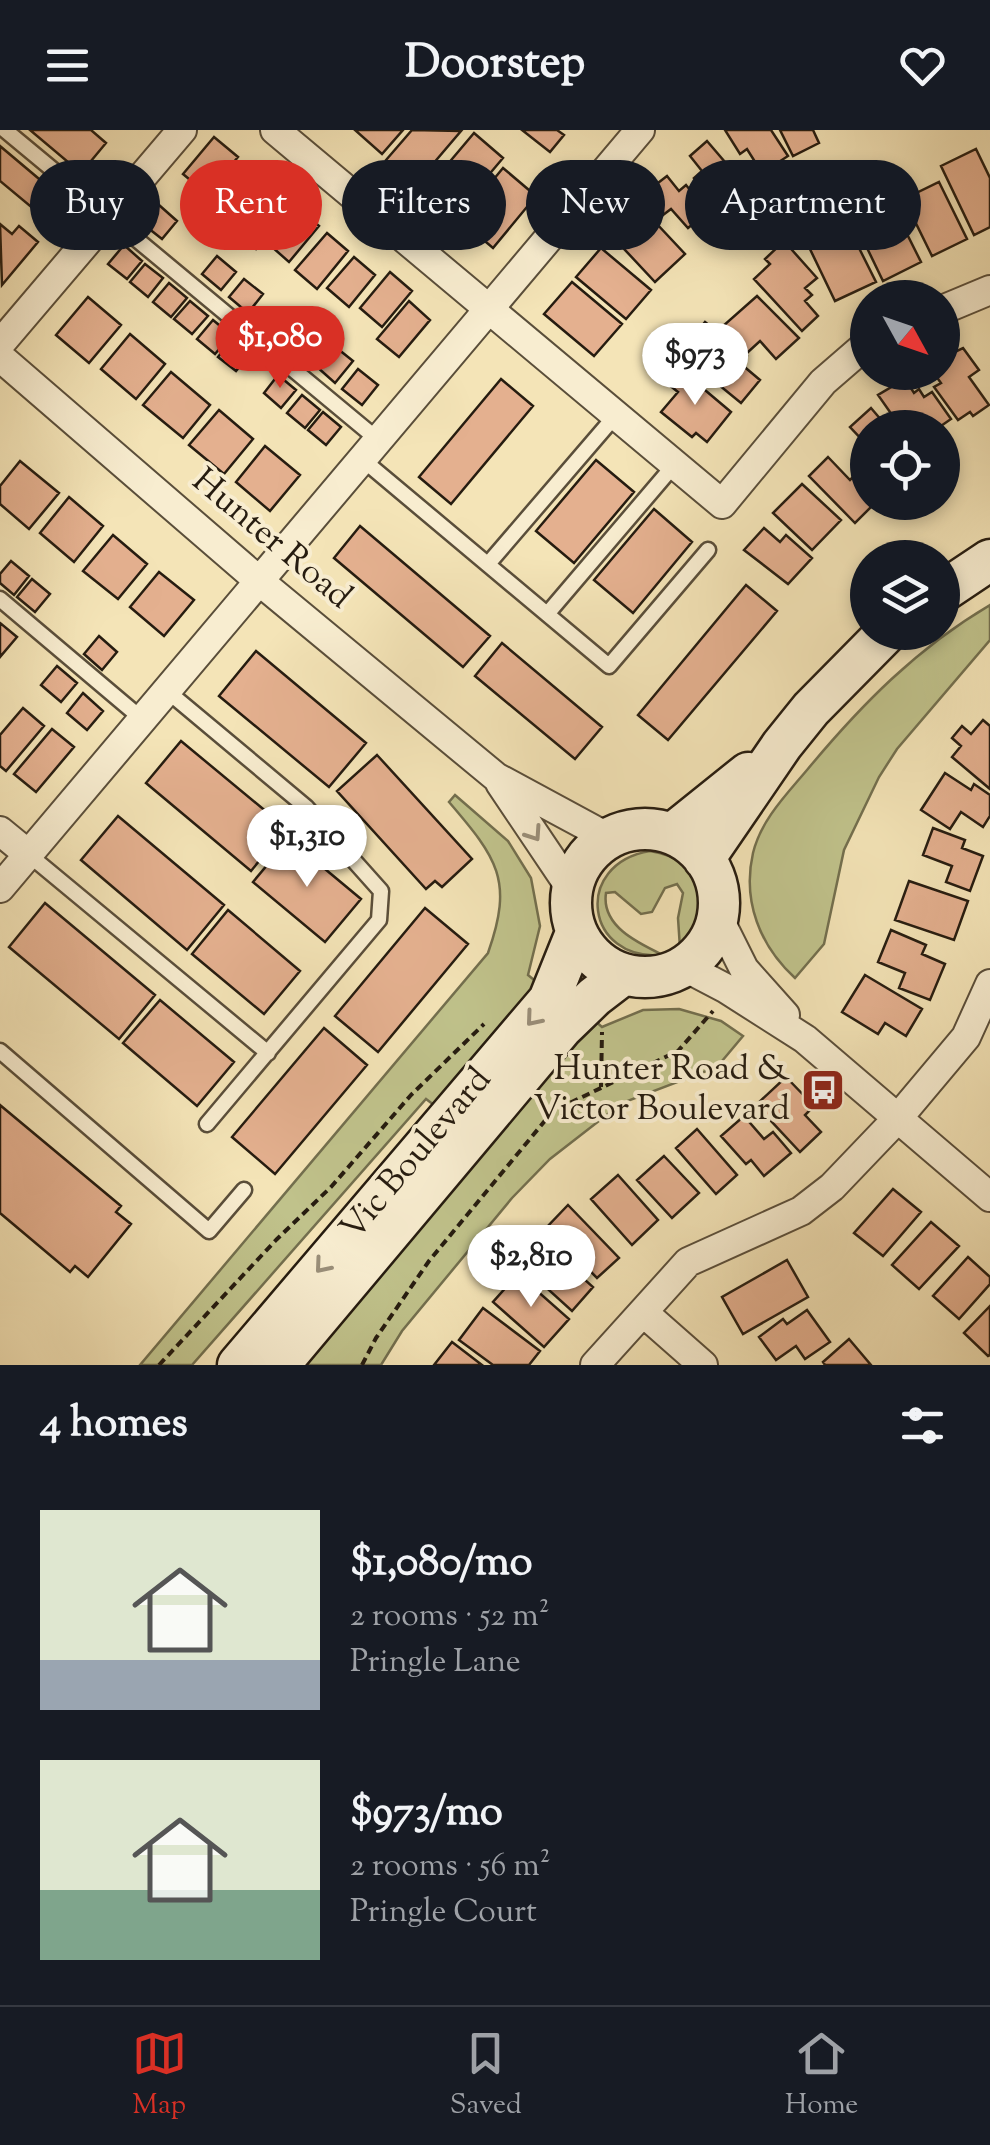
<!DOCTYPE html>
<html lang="en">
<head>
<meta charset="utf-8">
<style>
  :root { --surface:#171b24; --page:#242831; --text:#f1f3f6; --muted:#9ea1a6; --line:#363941; --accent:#d93025 }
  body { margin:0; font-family:"Sorts Mill Goudy",serif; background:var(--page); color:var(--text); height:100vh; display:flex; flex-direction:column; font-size:38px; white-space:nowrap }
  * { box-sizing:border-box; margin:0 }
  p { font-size:32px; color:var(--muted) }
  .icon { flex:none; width:55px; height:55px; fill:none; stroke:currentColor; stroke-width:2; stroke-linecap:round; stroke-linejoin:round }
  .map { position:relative; height:1235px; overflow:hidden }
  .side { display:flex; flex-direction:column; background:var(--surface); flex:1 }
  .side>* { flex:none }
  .hud { position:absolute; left:30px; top:30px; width:930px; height:90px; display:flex; gap:20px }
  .needle { width:65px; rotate:130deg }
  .buttons { position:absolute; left:850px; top:150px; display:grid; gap:20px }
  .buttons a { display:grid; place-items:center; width:110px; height:110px; border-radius:50%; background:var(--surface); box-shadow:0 5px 15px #0003; font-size:50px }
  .price { position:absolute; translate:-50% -85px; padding:0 22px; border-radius:35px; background:#fff; color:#222; font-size:32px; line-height:65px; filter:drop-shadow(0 2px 5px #0008) }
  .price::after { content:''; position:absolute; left:50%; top:60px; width:30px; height:22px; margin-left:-15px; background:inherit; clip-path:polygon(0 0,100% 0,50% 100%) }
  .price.current { background:var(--accent); color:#fff }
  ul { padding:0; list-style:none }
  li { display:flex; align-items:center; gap:30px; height:250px; padding:0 40px }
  li span { display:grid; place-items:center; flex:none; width:280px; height:200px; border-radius:0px; color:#555 }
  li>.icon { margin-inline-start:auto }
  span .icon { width:120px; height:120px; fill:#fffc; stroke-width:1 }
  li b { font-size:42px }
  h2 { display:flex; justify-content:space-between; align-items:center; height:120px; padding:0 40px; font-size:42px }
  .chip { padding:0 35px; border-radius:45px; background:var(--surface); box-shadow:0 5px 15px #0003; font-size:35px; line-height:90px }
  .chip.current { background:var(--accent); color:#fff }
  header { display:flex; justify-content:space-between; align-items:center; height:130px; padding:0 40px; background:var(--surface); font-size:45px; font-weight:700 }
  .tabs { display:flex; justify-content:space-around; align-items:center; height:140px; border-top:2px solid var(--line); background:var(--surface); font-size:28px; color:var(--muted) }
  .tabs a { display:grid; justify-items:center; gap:5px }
  .tabs .current { color:var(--accent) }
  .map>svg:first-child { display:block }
  .green { fill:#c0c28b; stroke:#736f4e; stroke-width:2.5 }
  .building { fill:#e4b08f; stroke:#261c10; stroke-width:2.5 }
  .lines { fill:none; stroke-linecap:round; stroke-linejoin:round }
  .lane-casing { stroke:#5a4e3a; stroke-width:19 }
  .street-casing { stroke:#5a4e3a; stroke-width:32 }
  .secondary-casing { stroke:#261c10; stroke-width:45 }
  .path { stroke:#261c10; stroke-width:4; stroke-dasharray:8 5; stroke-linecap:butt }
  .lane { stroke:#f8edd0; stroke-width:14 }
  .street { stroke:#f8edd0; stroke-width:28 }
  .secondary { stroke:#f8edd0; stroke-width:40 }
  .oneway { stroke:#9a8f7a }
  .labels { text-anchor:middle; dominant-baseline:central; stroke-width:8; stroke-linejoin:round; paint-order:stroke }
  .street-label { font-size:35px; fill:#261c10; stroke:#f8edd0 }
  .poi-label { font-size:35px; fill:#261c10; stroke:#f8edd0; text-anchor:end }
</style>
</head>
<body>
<header><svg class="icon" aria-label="menu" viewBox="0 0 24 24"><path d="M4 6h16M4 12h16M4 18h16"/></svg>Doorstep<svg class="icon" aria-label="heart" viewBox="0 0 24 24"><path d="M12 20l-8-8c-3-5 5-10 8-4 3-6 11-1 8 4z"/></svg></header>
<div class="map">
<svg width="990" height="1235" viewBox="0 0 990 1235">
  <rect width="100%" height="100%" fill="#f4e4b7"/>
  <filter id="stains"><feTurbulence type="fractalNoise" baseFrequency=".002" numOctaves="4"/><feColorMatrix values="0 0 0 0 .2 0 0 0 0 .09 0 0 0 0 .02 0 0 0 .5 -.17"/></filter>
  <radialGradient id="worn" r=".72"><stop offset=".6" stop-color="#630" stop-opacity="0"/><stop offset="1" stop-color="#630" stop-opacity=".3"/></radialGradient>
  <path class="green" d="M 990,475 L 990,510 L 897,619 L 879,647 L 844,720 L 824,814 L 795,848 C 760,816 742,771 753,723 C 761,690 786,665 807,640 C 861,575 917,518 990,475 Z
    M 455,665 L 508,711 L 531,748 L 540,796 L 528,845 L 539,854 L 438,978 L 426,969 L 192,1235 L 140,1235 L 488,823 C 514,750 497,728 449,672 Z
    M 650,721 C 705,729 721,781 680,818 L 678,788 L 683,763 L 677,754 L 665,758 L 652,782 L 641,784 L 615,762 L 606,763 C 601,796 638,813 663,825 C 585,832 572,734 650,721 Z
    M 679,879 L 721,891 L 743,906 L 717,937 L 622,973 L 550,1029 L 512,1068 L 402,1201 L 381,1235 L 302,1235 L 593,889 L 602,897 L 643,880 Z"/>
  <path class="building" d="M 30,0 L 91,0 L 106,13 L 81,43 Z
    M 355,0 L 403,0 L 382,24 Z
    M 412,0 L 461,1 L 415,55 L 386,30 Z
    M 522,0 L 557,0 L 564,5 L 550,22 Z
    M 725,0 L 771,0 L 788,26 L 762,43 L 747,19 L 740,24 Z
    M 780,0 L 813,0 L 819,13 L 793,26 Z
    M 474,3 L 503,28 L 454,86 L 425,61 Z
    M 214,7 L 238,27 L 207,64 L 183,44 Z
    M 707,11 L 754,66 L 729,88 L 694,48 L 702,41 L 690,26 Z
    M 0,16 L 70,75 L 53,95 L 0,51 Z
    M 976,19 L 990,48 L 990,97 L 974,105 L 941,36 Z
    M 244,33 L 263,49 L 234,85 L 215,69 Z
    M 503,38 L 536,66 L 493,118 L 460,90 Z
    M 667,46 L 679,61 L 686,55 L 708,82 L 688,98 L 671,79 L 663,85 L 645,63 Z
    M 939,52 L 967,109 L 932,126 L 904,69 Z
    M 270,55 L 292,74 L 256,119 L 234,100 Z
    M 891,72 L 921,132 L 883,151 L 854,91 Z
    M 159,75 L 177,91 L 162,109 L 143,94 Z
    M 641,77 L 685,124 L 655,152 L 611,105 Z
    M 300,80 L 319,96 L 289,132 L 271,116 Z
    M 0,94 L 12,104 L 19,96 L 38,112 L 2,155 Z
    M 849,98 L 876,152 L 835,171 L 809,117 Z
    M 327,103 L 348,121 L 317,159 L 295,140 Z
    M 784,111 L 817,148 L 805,158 L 812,165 L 805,171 L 818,186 L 802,201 L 754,149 L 770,134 L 765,129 Z
    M 124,115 L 142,131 L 127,149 L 108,134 Z
    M 601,118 L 651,160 L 626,189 L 576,147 Z
    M 217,126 L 236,142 L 221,160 L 202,144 Z
    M 354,127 L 375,145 L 349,177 L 327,158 Z
    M 145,134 L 163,148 L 148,167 L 130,152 Z
    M 390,142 L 412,161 L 382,197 L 360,178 Z
    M 244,149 L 263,164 L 248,183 L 229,167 Z
    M 572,152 L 622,194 L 594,226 L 544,184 Z
    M 169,153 L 187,168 L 171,187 L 153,172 Z
    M 757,166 L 799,208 L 776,229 L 760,211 L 747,223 L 723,196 Z
    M 88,167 L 121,195 L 89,233 L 56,205 Z
    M 190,171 L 208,186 L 192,204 L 174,189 Z
    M 409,171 L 430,190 L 399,227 L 377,209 Z
    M 213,190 L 231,205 L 215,224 L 197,209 Z
    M 705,192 L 747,226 L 741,234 L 760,250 L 741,273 L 680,223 Z
    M 304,193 L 323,209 L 306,230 L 286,214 Z
    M 130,204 L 165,234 L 136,269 L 101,239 Z
    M 233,208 L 251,223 L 236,241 L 218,227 Z
    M 333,215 L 353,231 L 335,253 L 316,236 Z
    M 963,218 L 979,240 L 969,247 L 989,275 L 973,286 L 970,282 L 958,290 L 934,257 L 941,253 L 933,242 L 942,242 L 942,228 Z
    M 358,239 L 378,255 L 362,275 L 342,259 Z
    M 680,239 L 731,282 L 707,312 L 696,303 L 692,307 L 661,282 L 678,262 L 668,254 Z
    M 171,242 L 210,275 L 183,308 L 143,275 Z
    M 278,245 L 296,260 L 281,278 L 264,263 Z
    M 501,249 L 533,276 L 451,374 L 419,347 Z
    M 905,249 L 914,263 L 919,259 L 924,267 L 932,262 L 951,289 L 938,298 L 906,298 L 900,289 L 897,292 L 878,265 Z
    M 302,265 L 320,280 L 305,298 L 287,283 Z
    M 871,278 L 888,298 L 868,298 L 868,316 L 850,297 Z
    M 219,280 L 253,309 L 224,344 L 189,315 Z
    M 323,282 L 341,297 L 326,315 L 308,300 Z
    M 265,316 L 300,345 L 270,381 L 236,352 Z
    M 828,327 L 850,350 L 860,340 L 868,347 L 868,372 L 876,372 L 855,393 L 809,346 Z
    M 596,330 L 634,362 L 574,433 L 536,401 Z
    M 20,331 L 59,363 L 29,399 L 0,374 L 0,356 Z
    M 802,354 L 841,390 L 812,420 L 773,383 Z
    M 69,367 L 103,396 L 74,432 L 40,403 Z
    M 654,379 L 692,412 L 633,483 L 594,450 Z
    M 360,396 L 490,506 L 463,537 L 334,428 Z
    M 764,398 L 780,412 L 786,405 L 812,428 L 788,454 L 744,420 Z
    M 113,405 L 147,434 L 118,469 L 83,441 Z
    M 11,431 L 29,446 L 14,465 L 0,453 L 0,444 Z
    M 159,442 L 194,470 L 164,506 L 130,477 Z
    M 32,449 L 50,464 L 35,482 L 17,467 Z
    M 746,455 L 777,481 L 668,610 L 638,585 Z
    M 0,493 L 17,507 L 0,527 Z
    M 99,506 L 117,522 L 102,540 L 84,524 Z
    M 502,513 L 602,597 L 575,629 L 475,546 Z
    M 256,521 L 366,613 L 329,657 L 219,566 Z
    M 57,536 L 77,553 L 61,572 L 41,555 Z
    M 83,563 L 103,581 L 87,600 L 67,583 Z
    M 23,578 L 44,596 L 6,641 L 0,636 L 0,605 Z
    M 983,590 L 990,596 L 990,659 L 952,627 L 961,616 L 952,608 L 962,596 L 971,604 Z
    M 52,599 L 74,617 L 36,662 L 14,644 Z
    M 181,611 L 286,698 L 251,741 L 146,653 Z
    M 377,625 L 472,729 L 442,757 L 435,751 L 426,759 L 337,661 Z
    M 945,643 L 971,660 L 974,654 L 990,665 L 990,686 L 983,697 L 961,682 L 950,699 L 921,680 Z
    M 118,686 L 224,775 L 187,820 L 81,730 Z
    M 933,698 L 965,710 L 962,718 L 983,726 L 970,761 L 946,752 L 952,736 L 923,725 Z
    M 289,709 L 361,769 L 325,812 L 253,752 Z
    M 909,751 L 968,771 L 954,810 L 895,790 Z
    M 45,773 L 155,865 L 119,909 L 9,817 Z
    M 425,778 L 468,814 L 378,922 L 335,886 Z
    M 228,780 L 300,841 L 264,884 L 192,824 Z
    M 891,800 L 926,815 L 922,824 L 945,834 L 930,870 L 899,858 L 905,843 L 878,832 Z
    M 865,845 L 922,879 L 906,906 L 885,893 L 878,904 L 842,882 Z
    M 160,870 L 234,932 L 197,976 L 123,913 Z
    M 324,898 L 367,935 L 275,1044 L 232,1007 Z
    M 786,947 L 814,976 L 805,985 L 821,1002 L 800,1022 L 756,975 Z
    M 0,975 L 121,1076 L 116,1082 L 131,1094 L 88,1147 L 75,1136 L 70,1142 L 0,1083 Z
    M 744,986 L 764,1009 L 773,1002 L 791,1023 L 764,1046 L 751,1030 L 746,1034 L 721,1006 Z
    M 697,999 L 737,1045 L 716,1064 L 676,1018 Z
    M 664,1026 L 699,1063 L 672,1088 L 637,1050 Z
    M 618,1045 L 658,1090 L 632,1115 L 591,1069 Z
    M 893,1059 L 921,1082 L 883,1126 L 854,1103 Z
    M 568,1075 L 619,1128 L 597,1148 L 547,1097 Z
    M 931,1092 L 959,1116 L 919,1159 L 892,1135 Z
    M 538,1108 L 593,1157 L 572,1181 L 517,1131 Z
    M 968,1127 L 990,1147 L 990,1154 L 959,1189 L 933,1166 Z
    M 787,1130 L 808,1167 L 743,1204 L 722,1167 Z
    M 518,1144 L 569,1189 L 544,1217 L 493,1172 Z
    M 990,1176 L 990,1225 L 988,1226 L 964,1203 Z
    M 483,1178 L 540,1221 L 529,1235 L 493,1235 L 459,1210 Z
    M 807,1180 L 830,1212 L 805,1229 L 796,1216 L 776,1230 L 759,1207 L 783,1189 L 787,1194 Z
    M 849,1209 L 871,1235 L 825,1235 L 823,1232 Z
    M 452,1212 L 482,1235 L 434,1235 Z"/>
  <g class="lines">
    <g class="lane-casing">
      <path id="lane" d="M 5,0 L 377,309
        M 362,329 L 609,536 L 708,420
        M 488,434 L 616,285
        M 0,469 L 142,589
        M 548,483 L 675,334
        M 166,560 L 306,677 L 381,761 L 379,790 L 207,994
        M 28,724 L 268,923
        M 0,921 L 209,1101 L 244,1060"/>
    </g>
    <g class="street-casing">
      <path id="street" d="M 275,0 L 722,374 L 823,252 L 868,213
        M 942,180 L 990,160
        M 0,214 L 182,0
        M 0,227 L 258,450 L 496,647 L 609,708
        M 500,653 L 572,760
        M 0,701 L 28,724
        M 0,758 L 640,0
        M 718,787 L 744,839 L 785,885
        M 683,836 L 725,858 L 805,909 L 990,1067
        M 644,1183 L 703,1235
        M 595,1235 L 688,1132 L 801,1081 L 832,1057 L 898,988 L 966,907 L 990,854"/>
    </g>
    <g class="secondary-casing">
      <path id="secondary" d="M 942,462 L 990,430
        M571 773a74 74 0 1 1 148 0a74 74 0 1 1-148 0Z
        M 672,704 L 748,643
        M 704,729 L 782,615 L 811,579 L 887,502
        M 238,1235 L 549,870 L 576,803
        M 279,1235 L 562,898 L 594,867 L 624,844"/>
    </g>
    <path class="path" d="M 601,957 L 602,902
      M 159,1235 L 276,1110 L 331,1057 L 411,965 L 484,894
      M 362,1235 L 376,1208 L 429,1131 L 553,981 L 678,921 L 713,881"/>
    <use href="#lane" class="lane"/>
    <use href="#street" class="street"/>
    <use href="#secondary" class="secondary"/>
  </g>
  <defs><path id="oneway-chevron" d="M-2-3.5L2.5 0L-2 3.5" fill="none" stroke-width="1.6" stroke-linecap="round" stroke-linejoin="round" transform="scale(2.5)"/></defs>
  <g class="oneway">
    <use href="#oneway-chevron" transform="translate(534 704) rotate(56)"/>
    <use href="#oneway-chevron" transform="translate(533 889) rotate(130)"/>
    <use href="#oneway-chevron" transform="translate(322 1136) rotate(130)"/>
  </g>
  <defs>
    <g id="bus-square" transform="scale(2.25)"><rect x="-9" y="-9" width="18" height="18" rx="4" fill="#8f2418" stroke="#f8edd0"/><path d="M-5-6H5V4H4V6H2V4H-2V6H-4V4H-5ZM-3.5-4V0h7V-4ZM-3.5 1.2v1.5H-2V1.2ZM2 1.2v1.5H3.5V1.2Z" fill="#fff"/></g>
  </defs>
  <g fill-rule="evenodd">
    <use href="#bus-square" x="823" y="960"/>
  </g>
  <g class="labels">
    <g class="street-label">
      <text transform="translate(271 410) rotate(40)">Hunter Road</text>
      <text transform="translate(417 1025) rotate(-50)">Vic Boulevard</text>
    </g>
    <g class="poi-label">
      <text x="790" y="940">Hunter Road &amp;<tspan x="790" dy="40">Victor Boulevard</tspan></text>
    </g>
  </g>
  <rect width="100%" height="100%" filter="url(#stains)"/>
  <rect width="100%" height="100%" fill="url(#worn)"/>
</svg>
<div class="buttons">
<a><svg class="needle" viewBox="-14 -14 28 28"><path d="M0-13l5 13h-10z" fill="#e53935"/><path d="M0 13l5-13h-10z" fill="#9ea1a6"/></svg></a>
<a><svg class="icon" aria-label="locate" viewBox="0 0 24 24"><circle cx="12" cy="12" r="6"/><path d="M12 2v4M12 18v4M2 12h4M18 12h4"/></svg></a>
<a><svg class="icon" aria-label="layers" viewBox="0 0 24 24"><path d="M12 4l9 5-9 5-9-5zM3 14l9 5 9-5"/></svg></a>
</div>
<b class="price current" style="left:280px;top:261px">$1,080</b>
<b class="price" style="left:695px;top:278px">$973</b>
<b class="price" style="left:307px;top:760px">$1,310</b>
<b class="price" style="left:531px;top:1180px">$2,810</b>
<div class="hud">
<a class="chip">Buy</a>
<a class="chip current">Rent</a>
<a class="chip">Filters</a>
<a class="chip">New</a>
<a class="chip">Apartment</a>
</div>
</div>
<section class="side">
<h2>4 homes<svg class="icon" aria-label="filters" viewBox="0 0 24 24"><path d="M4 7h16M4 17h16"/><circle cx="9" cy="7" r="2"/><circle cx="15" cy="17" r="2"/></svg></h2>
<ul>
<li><span style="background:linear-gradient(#dfe7d0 75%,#9aa5b1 0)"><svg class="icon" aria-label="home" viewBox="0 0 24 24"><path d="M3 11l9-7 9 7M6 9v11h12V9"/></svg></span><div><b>$1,080/mo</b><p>2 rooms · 52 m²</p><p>Pringle Lane</p></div></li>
<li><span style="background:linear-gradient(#dfe7d0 65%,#7fa58c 0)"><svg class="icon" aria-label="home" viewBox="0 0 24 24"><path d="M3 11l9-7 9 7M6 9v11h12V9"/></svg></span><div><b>$973/mo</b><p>2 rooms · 56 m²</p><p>Pringle Court</p></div></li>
</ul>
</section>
<nav class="tabs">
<a class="current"><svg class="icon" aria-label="map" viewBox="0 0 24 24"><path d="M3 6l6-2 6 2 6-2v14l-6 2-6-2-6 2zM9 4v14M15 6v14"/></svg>Map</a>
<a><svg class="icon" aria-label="saved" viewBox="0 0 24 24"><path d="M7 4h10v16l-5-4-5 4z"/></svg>Saved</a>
<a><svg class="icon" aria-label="home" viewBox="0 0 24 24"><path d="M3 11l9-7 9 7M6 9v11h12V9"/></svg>Home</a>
</nav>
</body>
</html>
